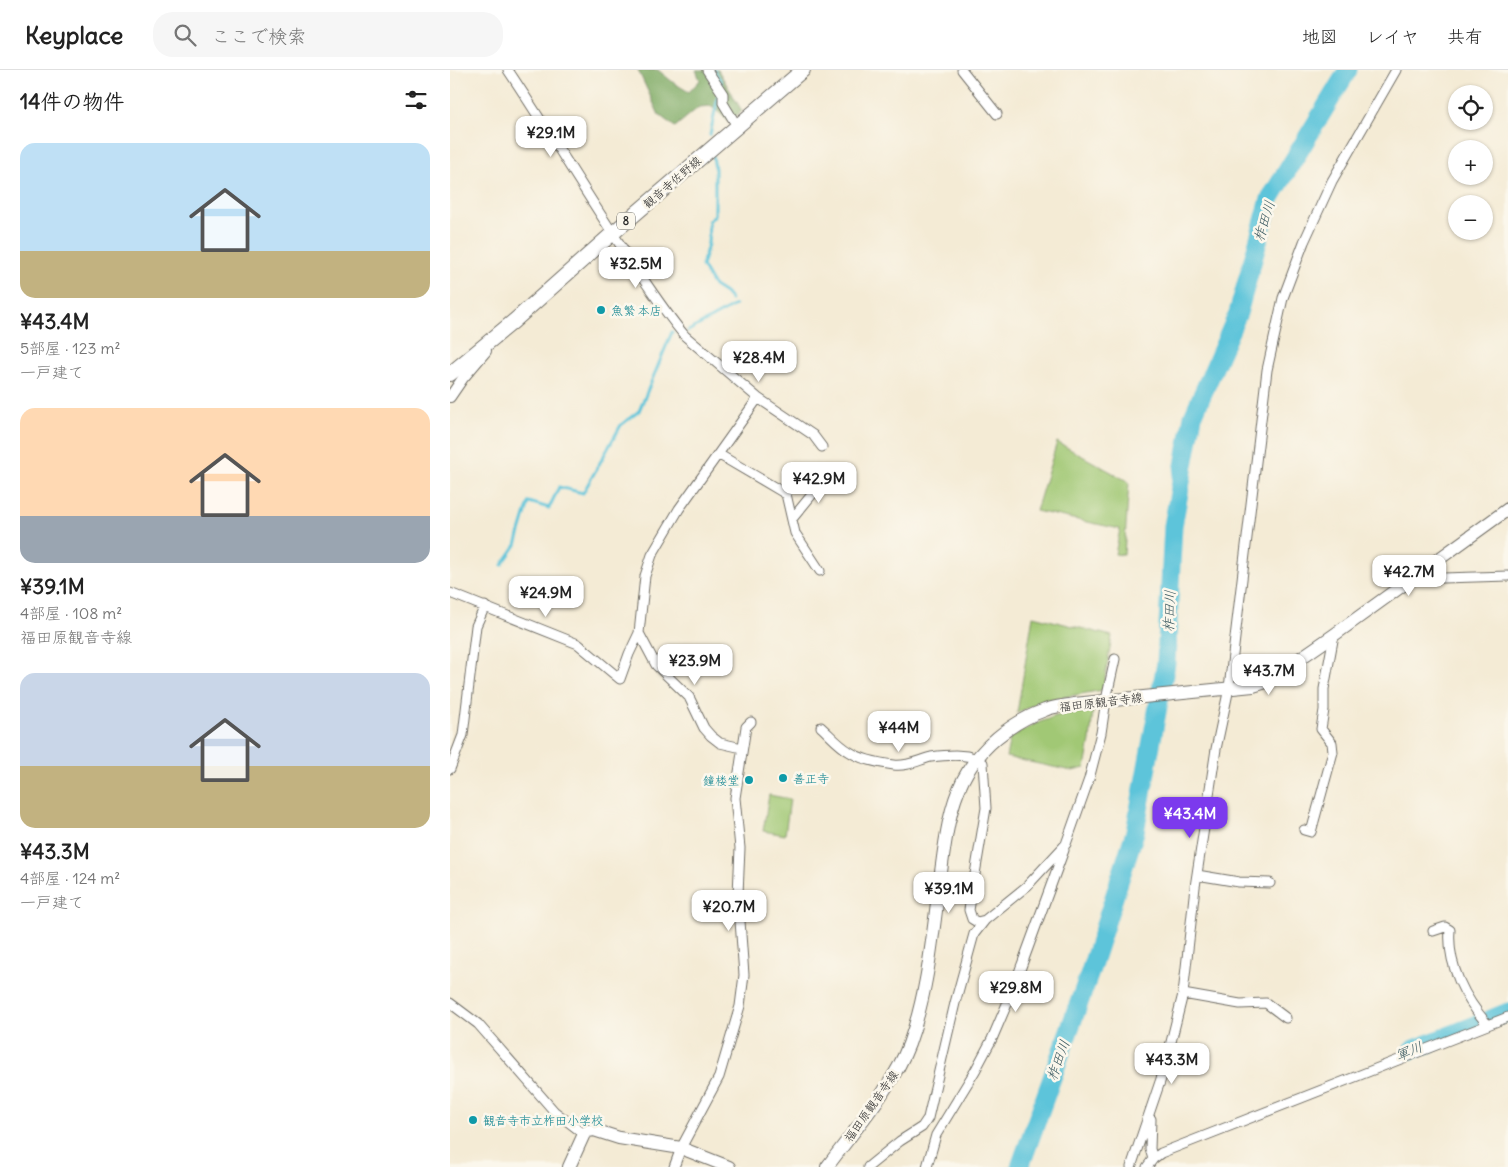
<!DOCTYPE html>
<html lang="ja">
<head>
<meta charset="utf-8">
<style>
  :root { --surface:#fff; --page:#f6f6f6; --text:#222; --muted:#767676; --line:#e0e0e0; --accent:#7c3aed }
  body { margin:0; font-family:Delius,"Klee One",sans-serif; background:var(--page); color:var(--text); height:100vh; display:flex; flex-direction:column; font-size:19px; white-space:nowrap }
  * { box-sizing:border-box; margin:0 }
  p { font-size:16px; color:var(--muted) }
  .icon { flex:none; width:28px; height:28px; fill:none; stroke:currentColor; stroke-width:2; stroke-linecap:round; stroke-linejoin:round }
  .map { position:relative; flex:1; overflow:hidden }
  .sheet { display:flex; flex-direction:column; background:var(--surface); width:450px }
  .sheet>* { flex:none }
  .fabs { position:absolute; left:998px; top:15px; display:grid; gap:10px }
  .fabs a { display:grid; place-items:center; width:45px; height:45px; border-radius:50%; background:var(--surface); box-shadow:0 1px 4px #0004; font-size:25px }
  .price { position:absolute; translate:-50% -42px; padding:0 11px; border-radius:10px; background:#fff; color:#222; font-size:16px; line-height:32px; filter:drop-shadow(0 1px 2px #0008) }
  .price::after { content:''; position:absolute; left:50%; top:30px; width:15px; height:11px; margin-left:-8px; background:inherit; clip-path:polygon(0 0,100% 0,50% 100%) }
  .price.active { background:var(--accent); color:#fff }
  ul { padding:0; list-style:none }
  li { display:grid; align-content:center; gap:10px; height:265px; padding:0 20px }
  li span { display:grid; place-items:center; height:155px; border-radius:15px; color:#555 }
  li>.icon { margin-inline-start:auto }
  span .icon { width:90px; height:90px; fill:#fffc; stroke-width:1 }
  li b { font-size:21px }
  h2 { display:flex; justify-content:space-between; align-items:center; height:60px; padding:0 20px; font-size:21px }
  header { display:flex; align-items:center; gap:30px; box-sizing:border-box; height:70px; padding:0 25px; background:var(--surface); border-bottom:1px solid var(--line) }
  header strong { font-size:24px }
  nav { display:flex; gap:28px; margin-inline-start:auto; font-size:18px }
  .search { width:350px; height:45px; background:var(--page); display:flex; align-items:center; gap:12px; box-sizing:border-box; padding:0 18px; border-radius:20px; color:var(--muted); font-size:19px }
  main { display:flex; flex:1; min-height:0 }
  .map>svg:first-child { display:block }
  .green { fill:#a1c874; stroke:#667a50 }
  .forest { fill:#80ac66; stroke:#566c48 }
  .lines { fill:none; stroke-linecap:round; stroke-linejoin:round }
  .stream { stroke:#5dc4da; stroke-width:3 }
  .river { stroke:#5dc4da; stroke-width:19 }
  .minor-casing { stroke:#716e66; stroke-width:11 }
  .tertiary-casing { stroke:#716e66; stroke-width:12 }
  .secondary-casing { stroke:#716e66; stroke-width:14 }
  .primary-casing { stroke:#716e66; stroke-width:16 }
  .minor { stroke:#fff; stroke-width:9 }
  .tertiary { stroke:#fff; stroke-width:10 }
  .secondary { stroke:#fff; stroke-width:12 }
  .primary { stroke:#fff; stroke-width:14 }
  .culture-dot { fill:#0f9aa8; stroke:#fbf7ec; stroke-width:2 }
  .labels { text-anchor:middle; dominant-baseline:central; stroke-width:5; stroke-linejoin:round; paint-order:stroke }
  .shield { fill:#fbf7ec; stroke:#696865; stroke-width:1 }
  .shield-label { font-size:11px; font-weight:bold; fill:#2b2b2b }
  .street-label { font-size:12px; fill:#2b2b2b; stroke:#fbf7ec }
  .culture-label { font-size:12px; fill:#0d838f; stroke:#fbf7ec; text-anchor:start }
  .water-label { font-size:14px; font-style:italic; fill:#3a5960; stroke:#fbf7ec }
</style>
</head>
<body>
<header>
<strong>Keyplace</strong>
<div class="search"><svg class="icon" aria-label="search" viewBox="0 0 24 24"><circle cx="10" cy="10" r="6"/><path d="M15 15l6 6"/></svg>ここで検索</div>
<nav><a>地図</a><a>レイヤ</a><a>共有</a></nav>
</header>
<main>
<section class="sheet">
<h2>14件の物件<svg class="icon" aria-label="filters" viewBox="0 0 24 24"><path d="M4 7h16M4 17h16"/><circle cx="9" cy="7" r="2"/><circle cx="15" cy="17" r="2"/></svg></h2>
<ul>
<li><span style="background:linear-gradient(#bfe0f5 70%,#c2b280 0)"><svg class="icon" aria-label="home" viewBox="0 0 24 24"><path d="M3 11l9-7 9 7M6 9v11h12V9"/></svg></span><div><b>¥43.4M</b><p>5部屋 · 123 m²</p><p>一戸建て</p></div></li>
<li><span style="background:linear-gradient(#ffd9b3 70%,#9aa5b1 0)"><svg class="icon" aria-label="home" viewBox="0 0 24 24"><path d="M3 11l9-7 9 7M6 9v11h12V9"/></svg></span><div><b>¥39.1M</b><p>4部屋 · 108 m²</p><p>福田原観音寺線</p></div></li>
<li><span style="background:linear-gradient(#c9d6e8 60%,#c2b280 0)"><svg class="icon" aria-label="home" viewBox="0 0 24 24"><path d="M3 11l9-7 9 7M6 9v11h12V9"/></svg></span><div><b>¥43.3M</b><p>4部屋 · 124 m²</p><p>一戸建て</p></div></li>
</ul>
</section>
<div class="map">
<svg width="1058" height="1097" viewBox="0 0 1058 1097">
  <rect width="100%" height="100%" fill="#fbf7ec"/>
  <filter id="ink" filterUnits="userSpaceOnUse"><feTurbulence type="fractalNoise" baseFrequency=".02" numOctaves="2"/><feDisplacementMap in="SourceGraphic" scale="10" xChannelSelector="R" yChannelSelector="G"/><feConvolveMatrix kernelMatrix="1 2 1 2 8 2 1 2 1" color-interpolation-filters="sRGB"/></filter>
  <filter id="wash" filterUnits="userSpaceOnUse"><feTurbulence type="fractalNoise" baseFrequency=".0096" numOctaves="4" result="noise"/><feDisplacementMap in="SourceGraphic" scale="20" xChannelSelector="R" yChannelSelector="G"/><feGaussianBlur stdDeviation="1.12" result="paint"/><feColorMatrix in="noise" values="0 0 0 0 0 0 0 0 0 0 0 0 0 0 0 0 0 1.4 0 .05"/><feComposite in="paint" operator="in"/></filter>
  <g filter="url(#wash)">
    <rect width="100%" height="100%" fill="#f4ebd5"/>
    <path class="green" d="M 607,372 L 679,412 L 674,485 L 665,484 L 670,459 L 586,441 Z
      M 583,546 L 662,566 L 653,620 L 592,631 L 567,643 Z
      M 643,640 L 640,671 L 635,698 L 622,701 L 556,687 L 560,668 L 585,654 L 606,646 Z
      M 319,725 L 340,729 L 335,765 L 313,761 Z"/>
    <path class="forest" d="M 188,0 L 208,0 L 224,13 L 239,22 L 250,10 L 246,0 L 268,0 L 292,41 L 279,52 L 262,36 L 249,37 L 225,57 L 209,45 Z"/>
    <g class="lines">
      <path class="stream" d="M 264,0 L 271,11 L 271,15
        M 260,65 L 269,22
        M 263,86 L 265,99 L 265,145 L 259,151 L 258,174 L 252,196 L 264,216 L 275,223 L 281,230
        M 238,261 L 285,235
        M 52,495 L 66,475 L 79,432 L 99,438 L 109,417 L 133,423 L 171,355 L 189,341 L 222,262"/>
      <path class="river" d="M 1041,949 L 1058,942
        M 962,980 L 1028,954
        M 570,1097 L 639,905 L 685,762 L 716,593 L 723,456 L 743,346 L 788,243 L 820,129 L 898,0"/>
    </g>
  </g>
  <g filter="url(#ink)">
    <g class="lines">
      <g class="minor-casing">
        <path id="minor" d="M 58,0 C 98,60 135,122 175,182 C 195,211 213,240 235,266 L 308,328 L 363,365 L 372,377
          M 257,0 L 273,24 L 273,33 L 287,56
          M 512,0 L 547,44
          M 268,384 L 336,424 L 345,463 L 370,501
          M 342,449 L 378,405
          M 961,509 L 1058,506
          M 0,523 L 128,574 L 170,609 L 179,584 L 189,563 L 195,506 L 202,485 L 229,439 L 308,328
          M 189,563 L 206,595 L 239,627 L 254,658 L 261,666 L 270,673 L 292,678
          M 371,657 C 380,665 389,676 400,682 C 412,690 429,693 444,695 C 456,697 469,690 481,687 C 496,685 522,682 533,693 L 536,738 L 519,840 L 522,849 L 527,852 L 535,850
          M 0,699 L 13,665 L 26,556 L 35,536
          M 854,760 L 861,762 L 883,682 L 882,673 L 871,659 L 874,640 L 874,619 L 884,565
          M 747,805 L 789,812 L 820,813
          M 983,861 L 995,857 L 1000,860 C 997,895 1015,929 1038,955
          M 733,924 L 790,934 L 816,933 L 836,948
          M 0,933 L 28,954 L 104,1041 L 134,1064
          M 701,1049 L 700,1079 L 703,1089
          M 224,1097 L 231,1078 L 269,1007 L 290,936 L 294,905 L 288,824 L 290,778 L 285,728 L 296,657 L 301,652
          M 418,1097 L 450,1071 L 472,1057 L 478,1048 L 505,933 L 524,864 L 535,850 L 577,816 L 616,774 L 639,709 L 651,663 L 656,630 L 665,589
          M 477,1097 L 486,1065 L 525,1001 L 542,969 L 560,927 L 614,780
          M 681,1097 L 714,1000 L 733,924 L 745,817 L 766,679 L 779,618 L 817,300 L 833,228 L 854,172 L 882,111 L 946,0
          M 697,1097 L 703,1089 L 711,1083 L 1058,947"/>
      </g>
      <g class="tertiary-casing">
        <path id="tertiary" d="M 0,327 L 13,308 L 36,281"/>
      </g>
      <g class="secondary-casing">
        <path id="secondary" d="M 119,1097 L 134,1064 L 138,1061 L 144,1060 L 169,1068 L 231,1078 L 279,1097
          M 377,1097 C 404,1060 443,1017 459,974 C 479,919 483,859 491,802 C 495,772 499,738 513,710 C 529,678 561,652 595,640 C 604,636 615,636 624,634 L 803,616 L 816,612 L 884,565 L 1058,439"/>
      </g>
      <g class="primary-casing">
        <path id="primary" d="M 0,304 L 64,251 L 163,163 L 353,0"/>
      </g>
      <use href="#minor" class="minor"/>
      <use href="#tertiary" class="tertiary"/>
      <use href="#secondary" class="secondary"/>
      <use href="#primary" class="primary"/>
    </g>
  </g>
  <g class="culture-dot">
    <circle cx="151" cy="240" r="5"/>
    <circle cx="333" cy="708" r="5"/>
    <circle cx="299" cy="710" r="5"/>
    <circle cx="23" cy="1050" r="5"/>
  </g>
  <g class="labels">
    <rect class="shield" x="167" y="142.5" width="18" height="17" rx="4"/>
    <g class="shield-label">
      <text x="176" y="151">8</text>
    </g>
    <g class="street-label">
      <text transform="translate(222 112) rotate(-41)">観音寺佐野線</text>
      <text transform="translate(651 632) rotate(-7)">福田原観音寺線</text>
      <text transform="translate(421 1036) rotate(-55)">福田原観音寺線</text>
    </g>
    <g class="culture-label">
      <text x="161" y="240">魚繁 本店</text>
      <text x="343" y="708">善正寺</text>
      <text x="289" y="710" text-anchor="end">鐘楼堂</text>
      <text x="33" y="1050">観音寺市立柞田小学校</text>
    </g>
    <g class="water-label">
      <text transform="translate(814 151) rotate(-73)">柞田川</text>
      <text transform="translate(719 541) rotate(-87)">柞田川</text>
      <text transform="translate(959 981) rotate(-22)">軍川</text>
      <text transform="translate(608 990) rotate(-70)">柞田川</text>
    </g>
  </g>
</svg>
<div class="fabs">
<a><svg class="icon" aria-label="locate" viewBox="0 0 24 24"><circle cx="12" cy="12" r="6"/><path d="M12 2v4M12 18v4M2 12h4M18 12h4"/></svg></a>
<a>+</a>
<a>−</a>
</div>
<b class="price" style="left:101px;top:88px">¥29.1M</b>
<b class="price" style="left:186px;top:219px">¥32.5M</b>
<b class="price" style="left:309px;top:313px">¥28.4M</b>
<b class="price" style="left:369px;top:434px">¥42.9M</b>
<b class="price" style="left:959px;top:527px">¥42.7M</b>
<b class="price" style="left:96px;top:548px">¥24.9M</b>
<b class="price" style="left:245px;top:616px">¥23.9M</b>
<b class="price" style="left:819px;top:626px">¥43.7M</b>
<b class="price" style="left:449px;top:683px">¥44M</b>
<b class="price active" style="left:740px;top:769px">¥43.4M</b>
<b class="price" style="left:499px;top:844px">¥39.1M</b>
<b class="price" style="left:279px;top:862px">¥20.7M</b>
<b class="price" style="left:566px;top:943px">¥29.8M</b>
<b class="price" style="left:722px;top:1015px">¥43.3M</b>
</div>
</main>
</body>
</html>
